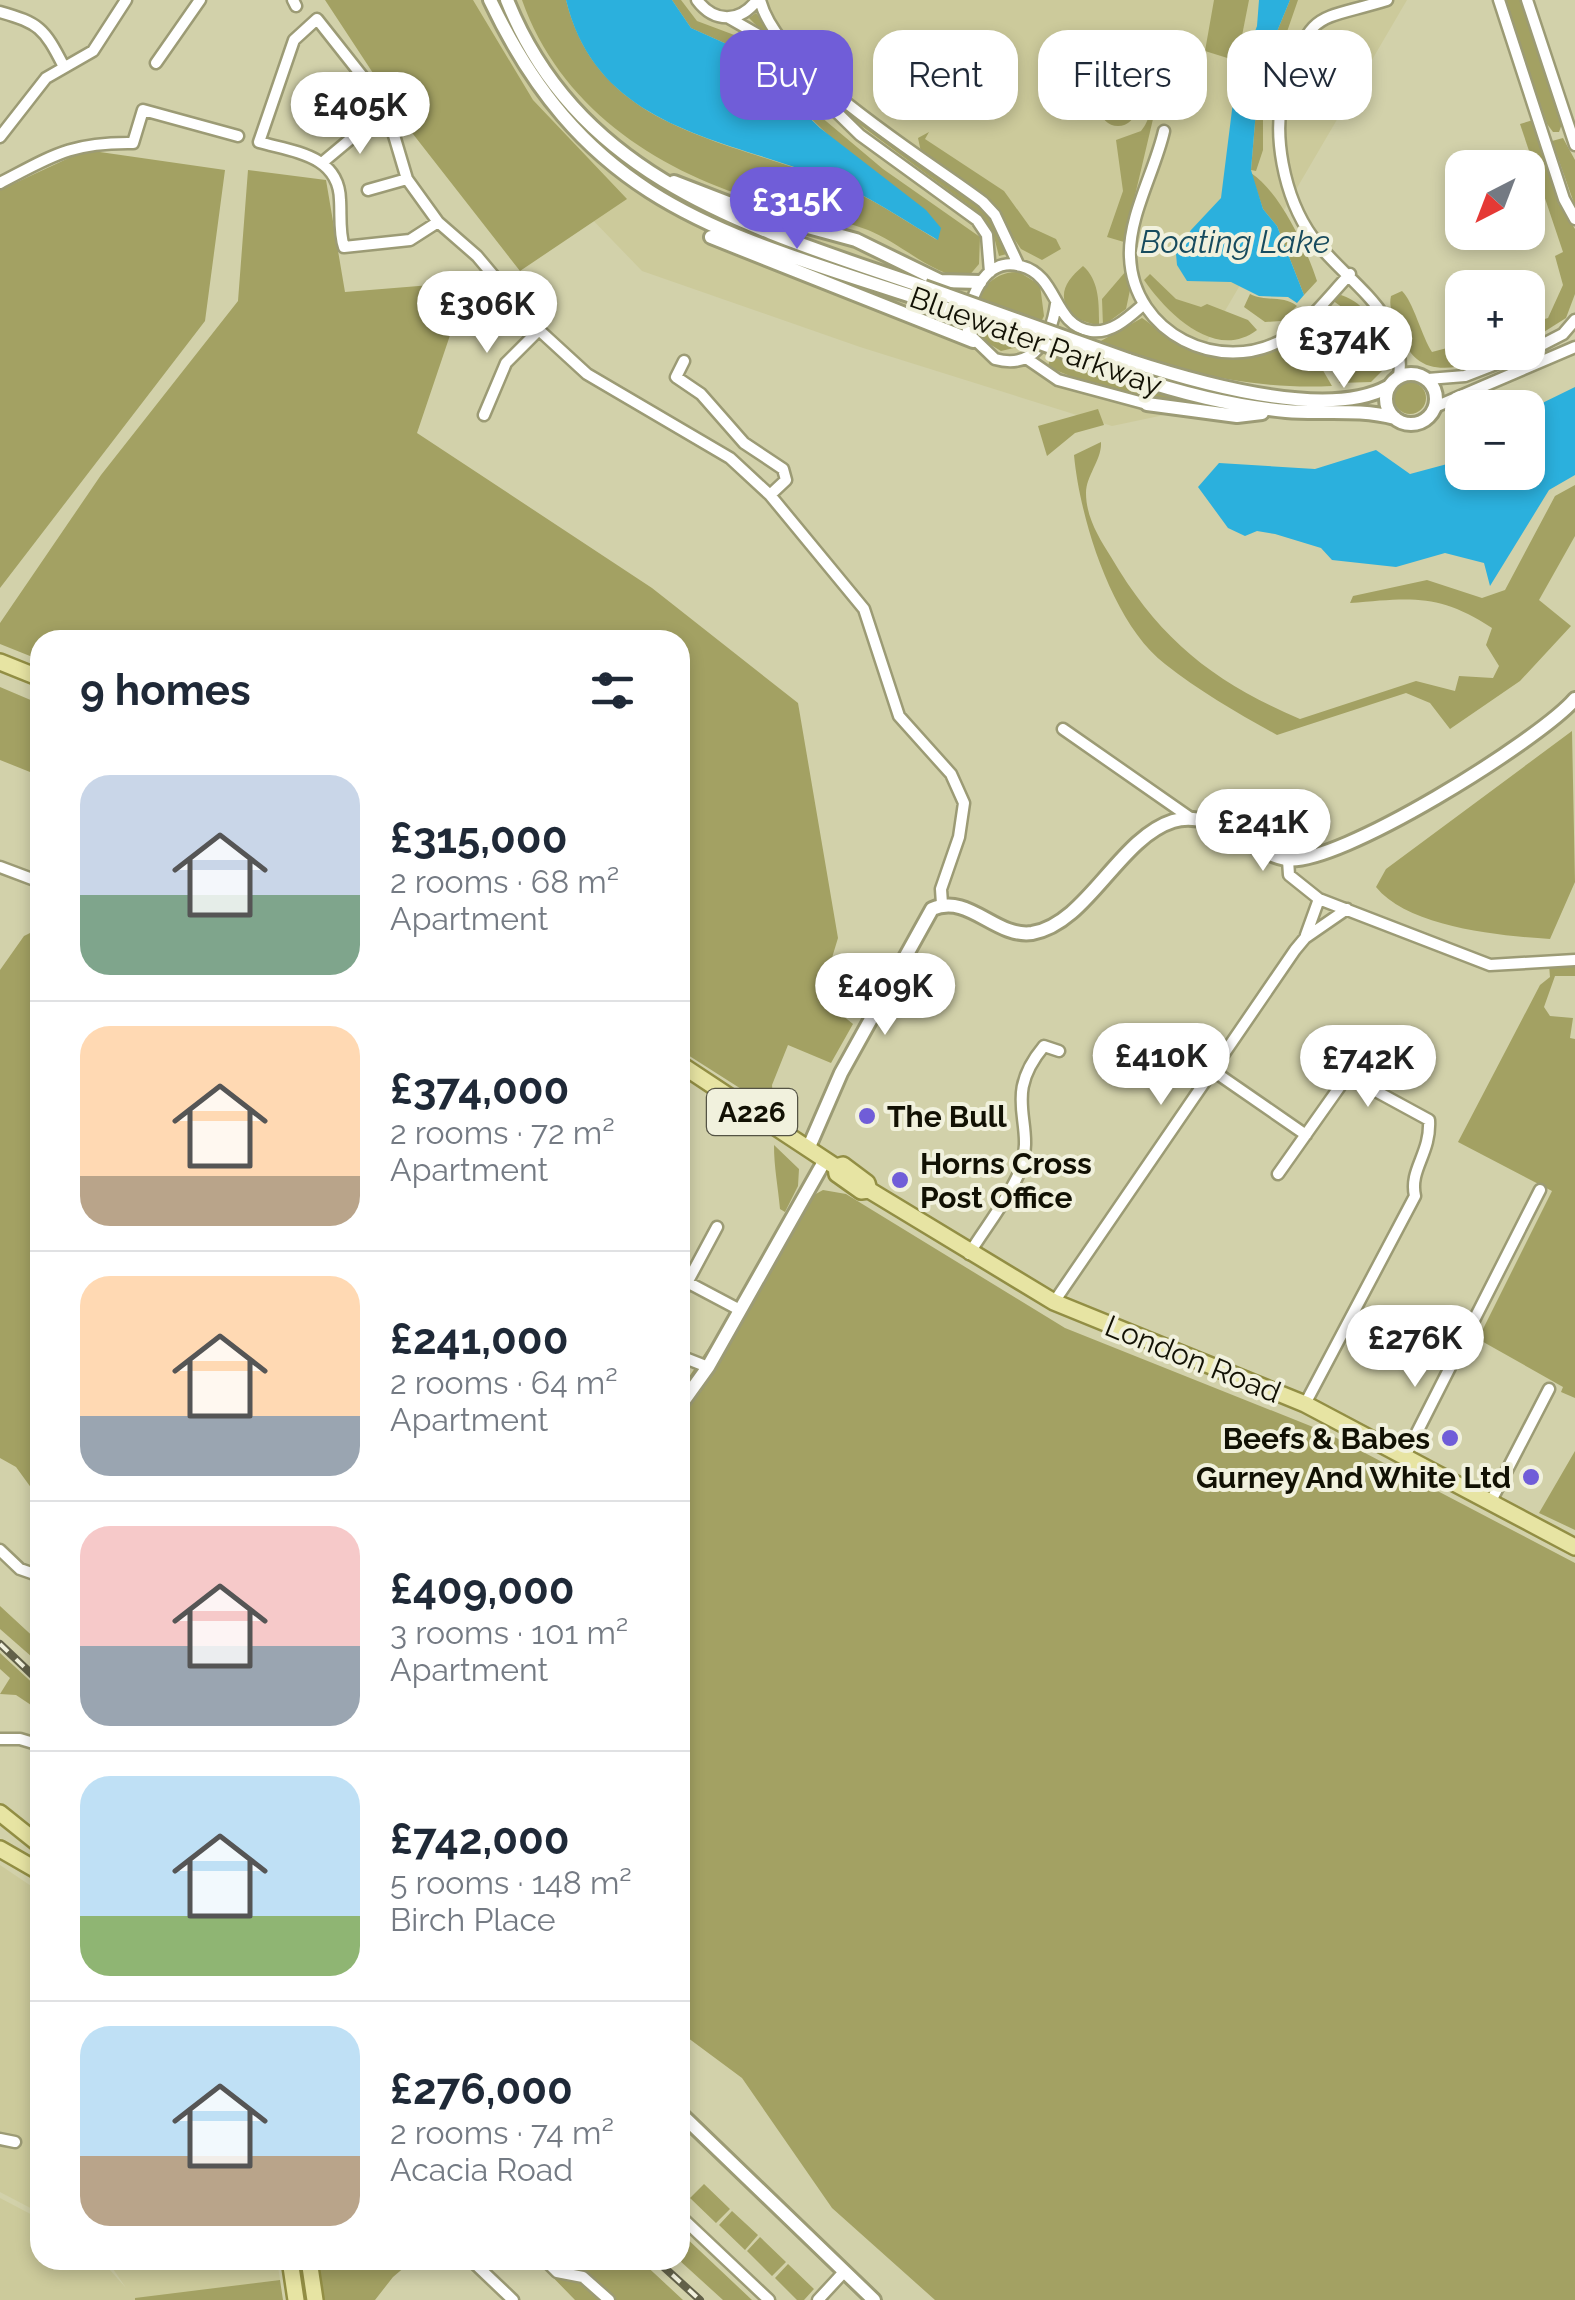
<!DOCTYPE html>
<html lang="en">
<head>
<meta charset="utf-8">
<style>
  :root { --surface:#fff; --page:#f6f6f7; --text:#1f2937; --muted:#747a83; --line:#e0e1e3; --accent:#705dd8 }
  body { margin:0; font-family:Raleway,sans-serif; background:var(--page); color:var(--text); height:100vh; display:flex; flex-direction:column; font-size:38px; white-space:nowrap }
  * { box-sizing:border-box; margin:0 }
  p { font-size:32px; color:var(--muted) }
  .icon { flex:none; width:55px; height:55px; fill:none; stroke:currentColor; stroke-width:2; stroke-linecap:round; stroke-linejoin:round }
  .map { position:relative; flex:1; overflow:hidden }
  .sheet { position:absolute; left:30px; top:630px; width:660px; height:1640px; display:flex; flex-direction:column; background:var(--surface); border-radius:30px; box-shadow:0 5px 15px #0003 }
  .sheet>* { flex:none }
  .banner { position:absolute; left:720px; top:30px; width:705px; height:90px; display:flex; gap:20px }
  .needle { width:65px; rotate:222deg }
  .fabs { position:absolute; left:1445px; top:150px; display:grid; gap:20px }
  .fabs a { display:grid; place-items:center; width:100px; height:100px; border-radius:20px; background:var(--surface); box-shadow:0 5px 15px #0003; font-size:50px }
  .price { position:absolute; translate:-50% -85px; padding:0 22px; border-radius:35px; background:#fff; color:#222; font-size:32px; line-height:65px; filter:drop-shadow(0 2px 5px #0008) }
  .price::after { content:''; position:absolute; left:50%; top:60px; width:30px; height:22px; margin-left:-15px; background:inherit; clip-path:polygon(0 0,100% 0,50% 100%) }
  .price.selected { background:var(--accent); color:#fff }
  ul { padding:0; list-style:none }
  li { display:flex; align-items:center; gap:30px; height:250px; padding:0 50px }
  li+li { border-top:2px solid var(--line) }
  li span { display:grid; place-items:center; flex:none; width:280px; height:200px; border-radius:30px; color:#555 }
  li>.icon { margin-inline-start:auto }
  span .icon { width:120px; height:120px; fill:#fffc; stroke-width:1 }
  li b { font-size:42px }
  h2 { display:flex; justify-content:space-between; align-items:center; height:120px; padding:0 50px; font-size:42px }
  .pill { padding:0 35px; border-radius:30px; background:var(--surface); box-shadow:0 5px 15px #0003; font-size:35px; line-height:90px }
  .pill.selected { background:var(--accent); color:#fff }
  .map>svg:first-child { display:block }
  .built { fill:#ccca9b }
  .green { fill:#a3a163 }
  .water { fill:#2bb0dd }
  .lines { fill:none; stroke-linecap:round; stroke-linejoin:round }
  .minor-casing { stroke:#9c9b75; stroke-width:15 }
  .tertiary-casing { stroke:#9c9b75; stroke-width:18 }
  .primary-casing { stroke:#928e44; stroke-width:20 }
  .minor { stroke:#fff; stroke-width:10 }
  .tertiary { stroke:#fff; stroke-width:12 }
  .primary { stroke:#e7e4a3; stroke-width:15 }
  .rail-casing { stroke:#626149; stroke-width:8 }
  .rail { stroke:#f1f1dd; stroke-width:4; stroke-dasharray:11; stroke-linecap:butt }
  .tertiary-bridge-casing { stroke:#9c9b75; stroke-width:18; stroke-linecap:butt }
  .tertiary-bridge { stroke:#fff; stroke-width:12 }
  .poi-dot { fill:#705dd8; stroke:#f1f1dd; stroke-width:4 }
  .labels { text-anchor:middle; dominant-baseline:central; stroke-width:8; stroke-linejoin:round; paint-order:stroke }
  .shield { fill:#f1f1dd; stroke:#555445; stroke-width:2.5 }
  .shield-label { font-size:28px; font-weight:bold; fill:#121104 }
  .street-label { font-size:30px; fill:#121104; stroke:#f1f1dd }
  .poi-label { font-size:30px; font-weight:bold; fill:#121104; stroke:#f1f1dd; text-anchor:start }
  .water-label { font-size:32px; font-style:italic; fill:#174b5e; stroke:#f1f1dd }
</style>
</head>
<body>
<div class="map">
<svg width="1575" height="2300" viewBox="0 0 1575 2300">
  <rect width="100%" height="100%" fill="#d2d1aa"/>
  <path class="built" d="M 430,0 L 1407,0 L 1164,415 L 1112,426 L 860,347 L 642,271 L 477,100 Z
    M 0,1865 L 40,1892 L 40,2213 L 0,2192 Z
    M 0,2198 L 40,2219 L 40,2260 L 101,2260 L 126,2288 L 107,2260 L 277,2260 L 280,2280 L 135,2300 L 0,2300 Z"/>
  <path class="green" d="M 325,0 L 473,0 L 533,100 L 627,199 L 520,271 L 413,134 Z
    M 522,0 L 566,0 C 600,139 744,139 851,190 C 881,204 909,223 937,240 L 740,50 L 691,28 L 672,0 L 681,0 L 697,21 L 737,36 L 795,95 L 883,169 L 980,237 L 979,264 L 968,277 C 937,279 901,243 868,230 C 832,216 794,211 757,200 C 653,169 559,105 522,0 Z
    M 1214,0 L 1249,0 L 1237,61 L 1205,51 Z
    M 1290,0 L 1298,0 L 1263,101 L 1263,150 L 1256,171 L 1251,170 L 1259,75 Z
    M 1505,0 L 1522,0 L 1562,124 L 1559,132 L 1553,132 L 1547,124 Z
    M 756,13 L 785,50 L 839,103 L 978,205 L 990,217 L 1007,254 L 999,256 L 993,233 L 975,210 L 836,107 L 749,18 Z
    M 1174,30 L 1124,242 L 1107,237 L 1123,191 L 1116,140 L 1141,131 C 1161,106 1140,86 1125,66 Z
    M1100 108a18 18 0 1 1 36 0a18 18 0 1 1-36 0Z
    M 1533,120 L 1558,203 L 1575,229 L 1575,294 L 1566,318 L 1528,342 L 1528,324 L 1548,318 L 1563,285 L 1555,256 L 1563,252 L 1520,124 Z
    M 929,132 L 925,139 L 1004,191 L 1030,227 L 1056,239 L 1061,249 L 1042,260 L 1021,249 L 986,197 L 921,152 L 918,138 Z
    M 1563,138 L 1575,160 L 1575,206 L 1552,141 Z
    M 86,150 L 225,170 L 205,321 L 0,588 L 0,190 Z
    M 248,170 L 326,180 L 345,292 L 468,282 L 417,433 L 652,588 L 798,703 L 838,938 L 820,997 L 853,1024 L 831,1063 L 788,1045 L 772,1085 L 774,1110 L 680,1050 L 680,640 L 40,640 L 40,660 L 0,644 L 0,623 L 101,475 L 238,301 Z
    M 1251,173 C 1280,192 1307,250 1317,281 L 1304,295 L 1277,226 L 1263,209 Z
    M 1083,266 C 1100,281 1099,305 1099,326 L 1074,318 C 1056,297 1064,282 1083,266 Z
    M 1126,271 L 1130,290 L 1126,309 L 1103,326 L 1102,299 Z
    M 1019,272 L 1040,285 L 1044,316 L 1030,344 L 1001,351 L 981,339 C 966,309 984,270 1019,272 Z
    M 1150,274 L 1176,299 L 1201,307 L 1207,304 L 1248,320 L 1257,330 C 1215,362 1166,312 1144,280 Z
    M 1402,291 C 1413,301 1422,337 1432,352 L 1462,344 L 1462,352 L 1504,353 C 1461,368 1414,386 1399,327 C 1395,314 1388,310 1391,296 Z
    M 1250,294 C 1266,302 1284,295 1297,306 L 1281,321 L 1265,322 L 1244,307 Z
    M 1341,295 C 1371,306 1365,320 1385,338 L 1387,366 L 1371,382 L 1339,383 L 1360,364 L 1369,344 L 1357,318 L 1332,300 Z
    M 1327,306 L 1330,309 L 1309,330 L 1316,325 C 1326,340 1317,345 1317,360 L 1332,386 C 1249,390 1177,371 1099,342 L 1142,318 C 1153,325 1162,336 1174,342 C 1233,376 1285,352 1327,306 Z
    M 1051,353 L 1206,407 L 1102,389 L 1048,367 Z
    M1394 398a16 16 0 1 1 32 0a16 16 0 1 1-32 0Z
    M 1098,409 L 1104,425 L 1075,433 L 1047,456 L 1038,426 Z
    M 1101,442 C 1102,460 1086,475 1086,493 C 1086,517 1099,538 1111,557 C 1159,639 1213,682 1300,719 L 1416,681 L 1455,691 L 1459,676 L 1493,678 L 1499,666 L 1486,645 L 1492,628 C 1439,593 1411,598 1350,603 L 1353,596 L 1427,580 L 1482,598 L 1505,590 L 1555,496 L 1575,485 L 1575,536 L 1539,600 L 1571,626 L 1520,681 L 1450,729 L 1430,703 L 1406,693 L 1277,735 C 1239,714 1199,691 1165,664 C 1112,623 1080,519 1074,455 Z
    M 0,687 L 40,704 L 40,776 L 0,760 Z
    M 1572,731 L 1575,882 L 1550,939 C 1500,936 1408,927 1376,887 L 1386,869 Z
    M 40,928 L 40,1500 L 16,1467 L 0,1458 L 0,970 L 24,936 Z
    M 1549,965 L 1575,966 L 1575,976 L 1555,976 L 1544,1007 L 1550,1016 L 1573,1018 L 1570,1038 L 1575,1039 L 1575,1398 L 1561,1392 L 1563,1387 L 1478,1339 L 1552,1191 L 1458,1142 L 1540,985 L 1550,977 Z
    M 774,1145 L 799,1169 L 798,1186 L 785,1212 L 780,1209 C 778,1186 774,1168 774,1145 Z
    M 823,1190 L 846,1194 L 1065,1328 L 1323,1431 L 1575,1563 L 1575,2300 L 935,2300 L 832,2208 L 742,2078 L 680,2032 L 680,1390 L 812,1196 Z
    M 1575,1451 L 1575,1530 L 1539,1513 Z
    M 0,1606 L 40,1643 L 40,1664 L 0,1629 Z
    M 0,1653 L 40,1690 L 40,1711 L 16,1695 L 0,1694 L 10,1678 L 0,1669 Z
    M 704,2184 L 730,2209 L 716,2223 L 690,2198 Z
    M 732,2211 L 758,2235 L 745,2250 L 719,2225 Z
    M 682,2234 L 752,2300 L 723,2300 L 679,2260 Z
    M 760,2237 L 786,2262 L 772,2276 L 747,2251 Z
    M 318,2260 L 413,2260 L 393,2277 L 375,2300 L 324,2300 Z
    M 536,2260 L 640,2260 L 683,2300 L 575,2300 Z
    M 788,2264 L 814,2289 L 804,2300 L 797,2300 L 775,2278 Z
    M 280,2280 L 283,2300 L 135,2300 L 135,2298 Z"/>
  <path class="water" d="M 566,0 L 672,0 L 691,28 L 740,50 L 820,128 L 926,210 L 941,228 L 938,240 C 910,224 881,204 852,190 C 745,138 600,140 566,0 Z
    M 1259,0 L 1290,0 L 1259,75 L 1251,170 L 1263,209 L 1277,226 L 1304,295 L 1297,303 L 1288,297 L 1259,296 L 1231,282 L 1187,281 L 1177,265 L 1176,254 L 1191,230 L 1221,198 L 1235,86 L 1257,26 Z
    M 1323,320 L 1330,332 L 1346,337 L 1353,355 L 1345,369 L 1331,371 L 1316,358 L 1323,342 L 1316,325 Z
    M 1575,387 L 1575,475 L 1549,490 L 1490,586 L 1484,563 L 1445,553 L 1396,567 L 1332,560 L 1321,548 L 1275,534 L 1257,531 L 1245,536 L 1228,528 L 1198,487 L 1219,463 L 1315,469 L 1376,450 L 1410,474 L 1462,460 L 1462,472 L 1528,472 L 1528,410 Z"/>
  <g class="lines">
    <g class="minor-casing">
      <path id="minor" d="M 293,0 L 296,6
        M 697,0 C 714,23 740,23 757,0
        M 760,0 C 778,71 925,158 983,202 L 995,215 L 1018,264
        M 1387,0 C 1315,22 1313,8 1286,85 C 1270,131 1284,198 1313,238 C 1344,280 1408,314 1399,376
        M 1499,0 L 1564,199 L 1575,219
        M 1527,0 L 1575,145
        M 0,12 C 39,23 44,28 63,65
        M 729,18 L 757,34 L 860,135 L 977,220 L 987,235 L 990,272
        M 156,63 L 200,0
        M 1164,131 C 1155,171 1128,217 1130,257 C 1133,333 1219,376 1284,339 C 1308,324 1330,295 1350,274
        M 0,137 L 46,78 L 93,51 L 126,0
        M 323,162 L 372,121
        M 0,183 C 52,156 71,142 133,143 L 143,110 L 238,136
        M 368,190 L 407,179
        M 438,222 L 410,240 L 344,247 C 339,233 341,215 340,200 C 339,155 294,152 259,142 L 294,40 L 317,19 L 385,105 L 407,179 L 438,222 L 477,256 L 539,330 L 587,374 L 730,458 L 770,495 L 864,609 L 899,716 L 951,774 L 964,803 L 959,837 L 941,889 L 942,904
        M 1056,304 C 1051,338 1034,370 995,359 L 968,333 C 966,303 983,255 1021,266 C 1059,276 1052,325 1091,331 C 1112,334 1129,317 1144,304
        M 1528,352 L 1563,334 L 1575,320
        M 1026,358 L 1058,380 L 1147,404
        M 684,361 L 676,377 L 701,394 L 744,443 L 783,469 L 786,480 L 770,495
        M 1428,379 L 1465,376 L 1527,352
        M 1435,407 L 1575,347
        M 484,415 L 506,363 L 539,330
        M 1063,729 L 1192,819
        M 1288,860 L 1289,875 L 1319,899 L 1490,965 L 1575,960
        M 0,867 L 40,882
        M 1306,935 L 1319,899
        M 1212,1070 L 1306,1135
        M 1278,1174 L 1343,1082 L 1361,1083 L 1429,1120 C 1431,1154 1409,1169 1415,1196 L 1305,1404
        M 969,1254 C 985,1228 1007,1201 1019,1173 C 1039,1123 999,1100 1044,1046 L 1059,1051
        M 687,1282 L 738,1309
        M 680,1296 L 717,1227
        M 1054,1302 L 1295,950 L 1305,938 L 1347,909
        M 680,1356 L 708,1367
        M 1405,1456 L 1540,1190
        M 1490,1503 L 1549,1389
        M 0,1550 L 20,1569 L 40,1576
        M 0,1739 L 20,1739 L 40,1745
        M 0,2139 L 15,2142
        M 680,2216 L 769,2300
        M 471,2260 L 513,2300
        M 545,2260 L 557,2272 L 583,2277 L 609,2300
        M 818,2300 L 843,2273"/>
    </g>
    <g class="tertiary-casing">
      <path id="tertiary" d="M 490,0 C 587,205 721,233 920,299
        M 507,0 C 580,182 756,229 924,287
        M 674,182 L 749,211 L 856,240 L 940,281 L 980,282
        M 711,237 L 973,341
        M 1128,360 C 1192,381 1326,421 1388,387
        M1386 399a25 25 0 1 1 50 0a25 25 0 1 1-50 0Z
        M 1133,377 C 1184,394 1232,406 1286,411 C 1322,414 1359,408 1395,418
        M 1147,404 L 1237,416 L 1262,413
        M 808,1149 L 841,1073 L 932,909 C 969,893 995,938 1032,933 C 1087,924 1119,838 1173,821 C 1213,808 1249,852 1286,859 C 1336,868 1541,739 1575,699
        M 680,1406 L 708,1367 L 825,1160
        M 680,2113 L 874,2300"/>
    </g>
    <g class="primary-casing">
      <path id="primary" d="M 0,662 L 40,678
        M 680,1064 L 836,1167 L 843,1165 L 867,1183 L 869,1190 L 1054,1302 L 1305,1404 L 1575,1547
        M 836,1167 L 837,1174 L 861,1191 L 869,1190
        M 0,1813 L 40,1845
        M 0,1849 L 40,1872
        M 290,2260 L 296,2300
        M 309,2260 L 315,2300"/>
    </g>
    <use href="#minor" class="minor"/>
    <use href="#tertiary" class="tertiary"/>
    <use href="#primary" class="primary"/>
    <g class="rail-casing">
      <path id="rail" d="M 0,1644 L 40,1682
        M 656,2260 L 700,2300"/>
    </g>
    <use href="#rail" class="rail"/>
    <g class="tertiary-bridge-casing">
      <path id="tertiary-bridge" d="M 924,287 L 1128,360
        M 920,299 L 1133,377"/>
    </g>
    <use href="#tertiary-bridge" class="tertiary-bridge"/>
  </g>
  <g class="poi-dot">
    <circle cx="867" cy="1116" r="10"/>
    <circle cx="900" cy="1180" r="10"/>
    <circle cx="1450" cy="1438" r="10"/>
    <circle cx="1531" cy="1477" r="10"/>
  </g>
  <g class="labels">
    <rect class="shield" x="707" y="1089" width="90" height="46" rx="8"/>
    <g class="shield-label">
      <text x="752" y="1112">A226</text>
    </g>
    <g class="street-label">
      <text transform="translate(1036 341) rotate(20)">Bluewater Parkway</text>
      <text transform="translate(1193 1359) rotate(22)">London Road</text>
    </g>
    <g class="poi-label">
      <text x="887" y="1116">The Bull</text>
      <text x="920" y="1163">Horns Cross<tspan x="920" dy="34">Post Office</tspan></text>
      <text x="1430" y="1438" text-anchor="end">Beefs &amp; Babes</text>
      <text x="1511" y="1477" text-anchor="end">Gurney And White Ltd</text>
    </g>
    <g class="water-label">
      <text x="1235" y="241">Boating Lake</text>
    </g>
  </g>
</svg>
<div class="fabs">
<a><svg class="needle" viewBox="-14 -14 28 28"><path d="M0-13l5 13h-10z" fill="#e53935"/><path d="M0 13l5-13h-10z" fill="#747a83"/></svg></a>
<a>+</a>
<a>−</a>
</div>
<b class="price" style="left:360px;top:157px">£405K</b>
<b class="price selected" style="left:797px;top:252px">£315K</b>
<b class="price" style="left:487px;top:356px">£306K</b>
<b class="price" style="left:1344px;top:391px">£374K</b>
<b class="price" style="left:1263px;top:874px">£241K</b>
<b class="price" style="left:885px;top:1038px">£409K</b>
<b class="price" style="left:1161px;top:1108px">£410K</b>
<b class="price" style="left:1368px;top:1110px">£742K</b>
<b class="price" style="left:1415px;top:1390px">£276K</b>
<div class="banner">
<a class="pill selected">Buy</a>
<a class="pill">Rent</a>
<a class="pill">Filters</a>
<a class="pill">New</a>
</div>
<section class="sheet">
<h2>9 homes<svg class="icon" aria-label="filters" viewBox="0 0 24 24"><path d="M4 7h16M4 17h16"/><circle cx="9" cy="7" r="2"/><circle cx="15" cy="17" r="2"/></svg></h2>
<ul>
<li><span style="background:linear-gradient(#c9d6e8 60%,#7fa58c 0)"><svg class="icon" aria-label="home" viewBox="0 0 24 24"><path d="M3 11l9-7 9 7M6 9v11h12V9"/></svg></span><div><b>£315,000</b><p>2 rooms · 68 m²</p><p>Apartment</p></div></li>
<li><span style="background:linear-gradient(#ffd9b3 75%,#b9a48a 0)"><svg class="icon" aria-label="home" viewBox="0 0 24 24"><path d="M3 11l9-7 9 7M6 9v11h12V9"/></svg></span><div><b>£374,000</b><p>2 rooms · 72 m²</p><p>Apartment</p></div></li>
<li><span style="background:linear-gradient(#ffd9b3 70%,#9aa5b1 0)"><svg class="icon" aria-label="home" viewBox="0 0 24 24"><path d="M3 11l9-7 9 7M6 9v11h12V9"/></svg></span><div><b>£241,000</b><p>2 rooms · 64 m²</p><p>Apartment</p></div></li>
<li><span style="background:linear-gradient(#f6c9c9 60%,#9aa5b1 0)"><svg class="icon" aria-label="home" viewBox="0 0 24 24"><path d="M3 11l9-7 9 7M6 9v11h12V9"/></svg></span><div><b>£409,000</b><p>3 rooms · 101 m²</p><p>Apartment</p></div></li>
<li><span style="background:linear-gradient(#bfe0f5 70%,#8fb573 0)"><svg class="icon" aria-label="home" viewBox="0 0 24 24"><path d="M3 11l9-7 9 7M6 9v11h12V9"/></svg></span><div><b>£742,000</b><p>5 rooms · 148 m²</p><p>Birch Place</p></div></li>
<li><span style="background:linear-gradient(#bfe0f5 65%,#b9a48a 0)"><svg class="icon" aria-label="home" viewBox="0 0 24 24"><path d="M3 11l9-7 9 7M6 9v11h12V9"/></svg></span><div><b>£276,000</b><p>2 rooms · 74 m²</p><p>Acacia Road</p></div></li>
</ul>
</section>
</div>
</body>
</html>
